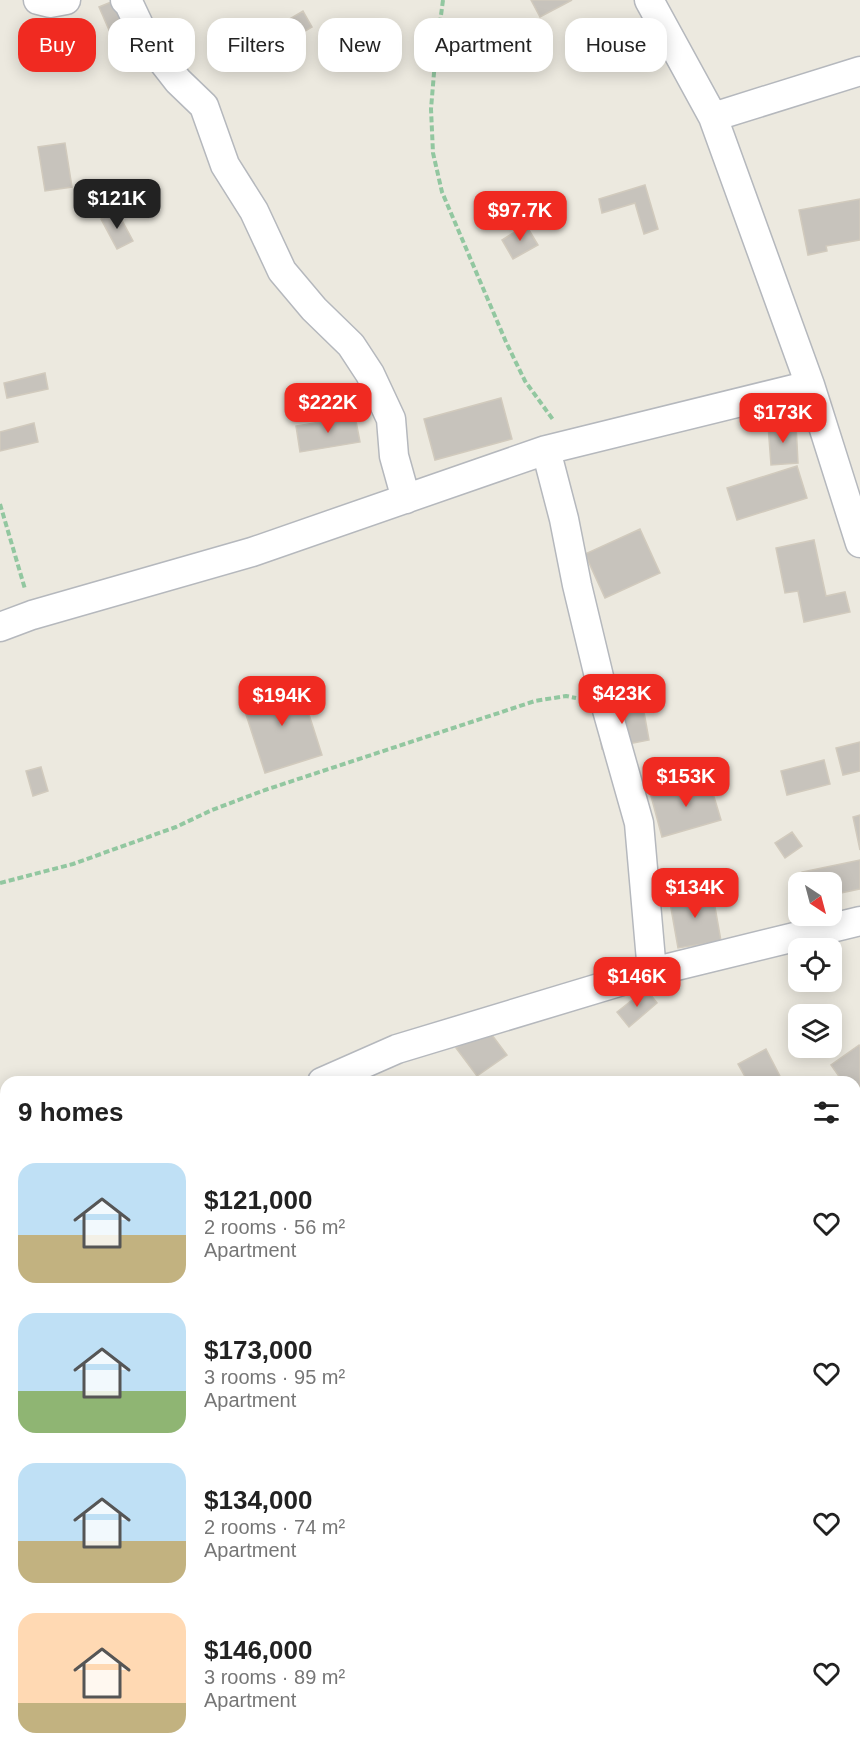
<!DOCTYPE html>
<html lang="en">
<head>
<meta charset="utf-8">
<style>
  :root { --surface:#fff; --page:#f6f6f6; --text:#222; --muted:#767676; --accent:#f02a21 }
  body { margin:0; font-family:Helvetica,sans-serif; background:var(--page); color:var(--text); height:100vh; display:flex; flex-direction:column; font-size:22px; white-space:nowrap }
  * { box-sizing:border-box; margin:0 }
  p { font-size:20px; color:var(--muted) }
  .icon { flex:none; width:33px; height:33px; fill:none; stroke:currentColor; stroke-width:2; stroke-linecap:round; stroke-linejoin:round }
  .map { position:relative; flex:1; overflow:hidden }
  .drawer { position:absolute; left:0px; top:1076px; width:861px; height:686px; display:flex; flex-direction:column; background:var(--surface); border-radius:18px 18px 0 0; box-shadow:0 3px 15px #0003 }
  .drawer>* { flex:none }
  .banner { position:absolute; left:18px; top:18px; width:825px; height:54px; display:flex; gap:12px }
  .needle { width:39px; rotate:144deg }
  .fabs { position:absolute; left:788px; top:872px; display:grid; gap:12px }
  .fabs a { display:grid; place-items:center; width:54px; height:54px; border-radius:12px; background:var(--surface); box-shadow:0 3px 15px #0003; font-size:30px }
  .price { position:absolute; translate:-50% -51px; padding:0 14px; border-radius:12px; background:var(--accent); color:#fff; font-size:20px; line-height:39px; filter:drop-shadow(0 2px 3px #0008) }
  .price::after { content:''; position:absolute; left:50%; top:36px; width:18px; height:14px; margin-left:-9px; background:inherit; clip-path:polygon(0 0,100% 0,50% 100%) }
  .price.selected { background:#222; color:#fff }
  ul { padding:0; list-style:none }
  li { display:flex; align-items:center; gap:18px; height:150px; padding:0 18px }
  li span { display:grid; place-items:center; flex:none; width:168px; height:120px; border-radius:18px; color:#555 }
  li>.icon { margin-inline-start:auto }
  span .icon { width:72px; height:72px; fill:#fffc; stroke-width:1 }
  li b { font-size:26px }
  h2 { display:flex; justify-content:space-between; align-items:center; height:72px; padding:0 18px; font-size:26px }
  .pill { padding:0 21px; border-radius:18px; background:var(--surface); box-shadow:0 3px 15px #0003; font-size:21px; line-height:54px }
  .pill.selected { background:var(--accent); color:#fff }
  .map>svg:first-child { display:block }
  .building { fill:#c7c3bc; stroke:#d1cabd; stroke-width:1.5 }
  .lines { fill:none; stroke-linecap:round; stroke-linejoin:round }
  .street-casing { stroke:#b5b8bd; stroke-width:31 }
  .path { stroke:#92c7a0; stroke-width:4; stroke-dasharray:6 3; stroke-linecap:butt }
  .street { stroke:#fff; stroke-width:28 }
</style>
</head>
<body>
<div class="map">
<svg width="860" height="1760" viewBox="0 0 860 1760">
  <rect width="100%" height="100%" fill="#ece9df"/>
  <path class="building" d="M 116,0 L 151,40 L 119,53 L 99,7 Z
    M 531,0 L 572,0 L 540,17 Z
    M 303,11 L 312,27 L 285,43 L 276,27 Z
    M 65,143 L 72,187 L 45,191 L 38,147 Z
    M 645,185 L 658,229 L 644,234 L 635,203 L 602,213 L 599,199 Z
    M 860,199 L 860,240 L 826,246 L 827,251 L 808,255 L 799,210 Z
    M 117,211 L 133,241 L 117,249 L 101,219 Z
    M 526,225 L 538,245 L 513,259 L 502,240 Z
    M 45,373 L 48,389 L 7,398 L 4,383 Z
    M 501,398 L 512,439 L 435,460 L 424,419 Z
    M 355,416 L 360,442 L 300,452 L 296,426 Z
    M 34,423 L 38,442 L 0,451 L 0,432 Z
    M 796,424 L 798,463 L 771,465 L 768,425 Z
    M 797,466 L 807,498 L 737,520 L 727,488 Z
    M 640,529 L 660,573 L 605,598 L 585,554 Z
    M 814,540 L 826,596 L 845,592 L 850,612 L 804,622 L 798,591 L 785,593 L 776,548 Z
    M 298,680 L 322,755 L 265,773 L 241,699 Z
    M 642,701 L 649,740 L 602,749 L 595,710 Z
    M 860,742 L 860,771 L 843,775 L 836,748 Z
    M 824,760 L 830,784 L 787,795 L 781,771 Z
    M 41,767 L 48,791 L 33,796 L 26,771 Z
    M 709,780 L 721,820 L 662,837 L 651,796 Z
    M 860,815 L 860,850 L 853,817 Z
    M 792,832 L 802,846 L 785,858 L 775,843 Z
    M 860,860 L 860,889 L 831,895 L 831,882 L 804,882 L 802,872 Z
    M 712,890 L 721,941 L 678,948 L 669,897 Z
    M 646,989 L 657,1003 L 629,1027 L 617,1012 Z
    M 486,1027 L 507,1055 L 477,1076 L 456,1048 Z
    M 859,1045 L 860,1047 L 860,1104 L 855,1097 L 855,1082 L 843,1082 L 831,1065 Z
    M 766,1049 L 783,1082 L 748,1082 L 738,1064 Z
    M 855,1328 L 860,1328 L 860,1367 L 855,1368 Z
    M 860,1396 L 860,1436 L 855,1437 L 855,1397 Z
    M 0,1670 L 6,1670 L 6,1706 L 0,1705 Z"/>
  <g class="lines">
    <g class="street-casing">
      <path id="street" d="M 38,0 L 50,3 L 66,0
        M 125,0 L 129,4 L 146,40 L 178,81 L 204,106 L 225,165 L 254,211 L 282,271 L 314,309 L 351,345 L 370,374 L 391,419 L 394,456 L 406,499
        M 649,0 L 713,117 L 810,385 L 860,543
        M 713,117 L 860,71
        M 546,450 L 564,519 L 577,585 L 607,710 L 639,823 L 652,972
        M 0,627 L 32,615 L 252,552 L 546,450 L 810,385
        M 322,1082 L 397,1049 L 652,972 L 860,921
        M 0,1187 L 6,1185
        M 855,1371 L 860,1371
        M 0,1413 L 6,1414
        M 0,1462 L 6,1503
        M 855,1669 L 860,1669
        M 20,1760 L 20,1755
        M 252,1760 L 252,1755"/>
    </g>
    <path class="path" d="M 443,0 L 435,61 L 431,109 L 433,153 L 442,192 L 506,342 L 525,381 L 554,421
      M 0,504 L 25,589
      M 0,883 L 73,864 L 176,827 L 212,810 L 265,790 L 535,701 L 566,696 L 576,698"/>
    <use href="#street" class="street"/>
  </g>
</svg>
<div class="fabs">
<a><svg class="needle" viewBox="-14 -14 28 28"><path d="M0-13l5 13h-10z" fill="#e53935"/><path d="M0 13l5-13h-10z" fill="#767676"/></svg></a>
<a><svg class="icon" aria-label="locate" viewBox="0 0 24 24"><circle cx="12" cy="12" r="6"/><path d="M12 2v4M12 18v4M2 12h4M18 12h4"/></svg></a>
<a><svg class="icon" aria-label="layers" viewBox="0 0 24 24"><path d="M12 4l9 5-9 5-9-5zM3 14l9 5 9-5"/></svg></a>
</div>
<b class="price selected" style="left:117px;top:230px">$121K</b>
<b class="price" style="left:520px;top:242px">$97.7K</b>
<b class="price" style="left:328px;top:434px">$222K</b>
<b class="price" style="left:783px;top:444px">$173K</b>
<b class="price" style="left:622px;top:725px">$423K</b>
<b class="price" style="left:282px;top:727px">$194K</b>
<b class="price" style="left:686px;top:808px">$153K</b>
<b class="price" style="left:695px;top:919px">$134K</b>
<b class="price" style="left:637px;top:1008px">$146K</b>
<div class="banner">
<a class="pill selected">Buy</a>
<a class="pill">Rent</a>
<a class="pill">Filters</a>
<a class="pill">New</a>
<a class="pill">Apartment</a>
<a class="pill">House</a>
</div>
<section class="drawer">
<h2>9 homes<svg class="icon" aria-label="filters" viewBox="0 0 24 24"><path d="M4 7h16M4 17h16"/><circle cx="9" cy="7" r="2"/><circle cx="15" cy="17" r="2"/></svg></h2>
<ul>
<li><span style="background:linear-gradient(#bfe0f5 60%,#c2b280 0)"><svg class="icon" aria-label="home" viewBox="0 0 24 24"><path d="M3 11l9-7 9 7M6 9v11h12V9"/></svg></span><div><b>$121,000</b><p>2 rooms · 56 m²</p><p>Apartment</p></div><svg class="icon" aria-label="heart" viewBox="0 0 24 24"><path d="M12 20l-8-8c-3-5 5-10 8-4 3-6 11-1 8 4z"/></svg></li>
<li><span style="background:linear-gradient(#bfe0f5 65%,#8fb573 0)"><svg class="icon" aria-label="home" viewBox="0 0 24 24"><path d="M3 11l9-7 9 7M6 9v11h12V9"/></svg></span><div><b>$173,000</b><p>3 rooms · 95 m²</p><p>Apartment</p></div><svg class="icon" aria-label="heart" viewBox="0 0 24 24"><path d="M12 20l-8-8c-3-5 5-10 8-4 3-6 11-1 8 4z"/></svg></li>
<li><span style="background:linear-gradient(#bfe0f5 65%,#c2b280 0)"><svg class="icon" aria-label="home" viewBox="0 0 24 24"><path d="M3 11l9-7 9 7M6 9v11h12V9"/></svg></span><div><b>$134,000</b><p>2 rooms · 74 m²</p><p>Apartment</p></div><svg class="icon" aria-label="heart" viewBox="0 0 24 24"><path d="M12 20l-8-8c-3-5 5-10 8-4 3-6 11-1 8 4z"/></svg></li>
<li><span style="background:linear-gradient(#ffd9b3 75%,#c2b280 0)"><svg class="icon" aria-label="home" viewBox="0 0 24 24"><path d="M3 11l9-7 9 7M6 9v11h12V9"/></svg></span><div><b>$146,000</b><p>3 rooms · 89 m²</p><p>Apartment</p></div><svg class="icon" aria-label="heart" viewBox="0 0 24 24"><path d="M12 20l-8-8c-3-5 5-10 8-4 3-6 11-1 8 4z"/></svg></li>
</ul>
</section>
</div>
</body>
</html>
